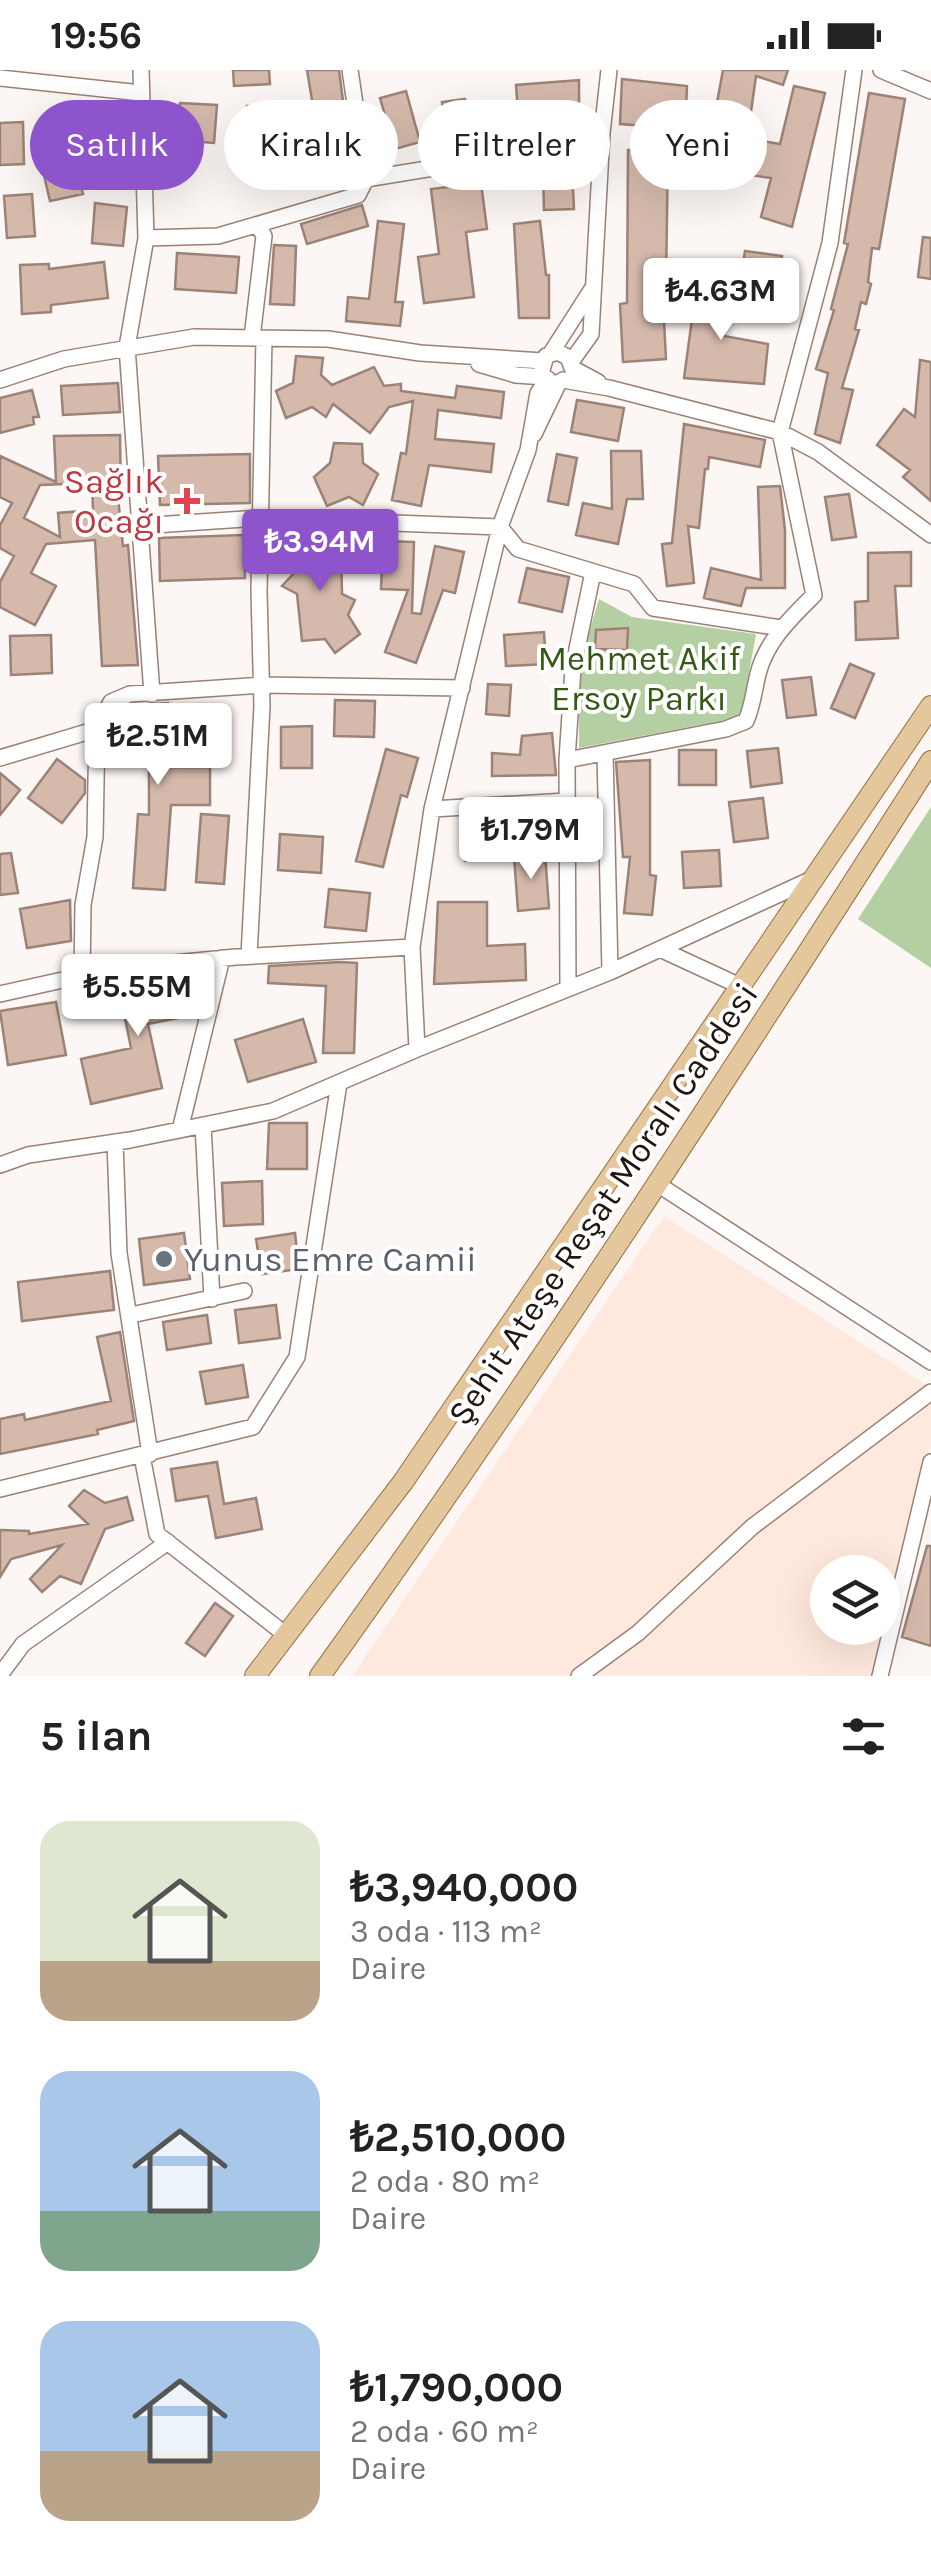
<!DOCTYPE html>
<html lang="tr">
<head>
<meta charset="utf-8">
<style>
  :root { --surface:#fff; --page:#f2f2f2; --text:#222; --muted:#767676; --accent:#8e54cb }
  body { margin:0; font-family:Karla,sans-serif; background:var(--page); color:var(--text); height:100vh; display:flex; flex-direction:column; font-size:38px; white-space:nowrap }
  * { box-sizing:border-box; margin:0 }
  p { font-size:32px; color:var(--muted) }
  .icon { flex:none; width:55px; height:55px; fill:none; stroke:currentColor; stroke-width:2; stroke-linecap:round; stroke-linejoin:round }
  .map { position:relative; height:1606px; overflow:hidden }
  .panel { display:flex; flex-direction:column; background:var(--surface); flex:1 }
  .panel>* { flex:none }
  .hud { position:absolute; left:30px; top:30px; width:872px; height:90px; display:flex; gap:20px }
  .fabs { position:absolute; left:810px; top:1485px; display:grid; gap:20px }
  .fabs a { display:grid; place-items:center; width:90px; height:90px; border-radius:50%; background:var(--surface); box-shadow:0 10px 40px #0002; font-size:50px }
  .price { position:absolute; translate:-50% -85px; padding:0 22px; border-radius:10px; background:#fff; color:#222; font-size:32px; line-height:65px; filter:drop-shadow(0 2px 5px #0008) }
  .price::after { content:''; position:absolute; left:50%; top:60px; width:30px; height:22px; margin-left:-15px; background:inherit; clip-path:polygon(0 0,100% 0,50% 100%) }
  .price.selected { background:var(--accent); color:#fff }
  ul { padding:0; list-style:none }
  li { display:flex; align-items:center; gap:30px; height:250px; padding:0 40px }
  li span { display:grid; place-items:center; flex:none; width:280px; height:200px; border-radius:30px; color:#555 }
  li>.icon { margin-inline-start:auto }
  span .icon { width:120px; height:120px; fill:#fffc; stroke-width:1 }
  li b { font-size:42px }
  h2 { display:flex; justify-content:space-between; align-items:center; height:120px; padding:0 40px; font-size:42px }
  .chip { padding:0 35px; border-radius:45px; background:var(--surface); box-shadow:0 10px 40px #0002; font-size:35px; line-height:90px }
  .chip.selected { background:var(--accent); color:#fff }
  .status { display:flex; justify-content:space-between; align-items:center; height:70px; padding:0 50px; background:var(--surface); direction:ltr }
  .status svg { height:28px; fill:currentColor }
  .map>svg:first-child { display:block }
  .built { fill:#ffe9de; fill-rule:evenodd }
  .green { fill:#b4d0a2 }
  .building { fill:#d5baac; stroke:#9c8377; stroke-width:2.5; fill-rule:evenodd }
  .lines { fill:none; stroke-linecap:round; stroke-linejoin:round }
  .minor-casing { stroke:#9a8174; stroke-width:18 }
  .major-casing { stroke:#957041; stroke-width:22 }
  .minor { stroke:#fff; stroke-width:15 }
  .major { stroke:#e5c79d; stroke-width:20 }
  .health-dot { fill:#e0444e; stroke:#fff; stroke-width:4 }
  .worship-dot { fill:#6b7280; stroke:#fff; stroke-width:4 }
  .labels { text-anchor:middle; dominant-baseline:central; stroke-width:8; stroke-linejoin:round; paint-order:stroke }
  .health-label { font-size:35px; fill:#be3a42; stroke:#fff; text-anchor:end }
  .park-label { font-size:35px; fill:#355a15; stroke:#fff }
  .street-label { font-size:35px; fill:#201612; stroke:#fff }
  .worship-label { font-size:35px; fill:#5b616d; stroke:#fff; text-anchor:start }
</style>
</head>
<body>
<div class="status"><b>19:56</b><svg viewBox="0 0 49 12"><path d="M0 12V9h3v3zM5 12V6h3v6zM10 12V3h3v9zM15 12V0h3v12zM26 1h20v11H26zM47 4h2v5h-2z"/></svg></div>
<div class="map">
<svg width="931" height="1606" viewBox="0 0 931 1606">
  <rect width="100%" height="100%" fill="#fcf6f4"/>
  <path class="built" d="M 664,1146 L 931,1318 L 931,1373 L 879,1606 L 352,1606 ZM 828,1502 L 882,1502 L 882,1558 L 828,1558 Z"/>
  <path class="green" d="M 599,529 L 632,547 L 756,564 L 741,647 L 579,678 L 579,597 Z
    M 931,737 L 931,898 L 858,849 Z"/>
  <path class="building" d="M 233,0 L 269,0 L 270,14 L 234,16 Z
    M 307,0 L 339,0 L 343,31 L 313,36 Z
    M 723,0 L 788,0 L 783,15 L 756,6 L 748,63 L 724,62 L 725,56 L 713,54 Z
    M 622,9 L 687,16 L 685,59 L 620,54 Z
    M 579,10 L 579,48 L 538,48 L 539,55 L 519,56 L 516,15 Z
    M 794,16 L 825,23 L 792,157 L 761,147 L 771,108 L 716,100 L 720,81 L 748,82 L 749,69 L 780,74 Z
    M 406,21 L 420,72 L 395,79 L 380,28 Z
    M 869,23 L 905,29 L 879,179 L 872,178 L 868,212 L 871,214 L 866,234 L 861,232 L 855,259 L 859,260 L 842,318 L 853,320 L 840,373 L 815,364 L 828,303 L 816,299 L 834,240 L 831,239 L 848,174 L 844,173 Z
    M 465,29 L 470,67 L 446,70 L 442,32 Z
    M 180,33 L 217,35 L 214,73 L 177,70 Z
    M 247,36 L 297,38 L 296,74 L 246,72 Z
    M 23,52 L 24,94 L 0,95 L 0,53 Z
    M 102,57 L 132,60 L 133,103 L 98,100 Z
    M 628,80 L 668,80 L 666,212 L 662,212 L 666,289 L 623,292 L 620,234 L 627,233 Z
    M 75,89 L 83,124 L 50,131 L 42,97 Z
    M 572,100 L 574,139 L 544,140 L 543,102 Z
    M 481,113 L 487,159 L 466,162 L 474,227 L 424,233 L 418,187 L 439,184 L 431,119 Z
    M 32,124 L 35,166 L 7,168 L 4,126 Z
    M 95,133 L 127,137 L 123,176 L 92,173 Z
    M 362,135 L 368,156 L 307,174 L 301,154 Z
    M 378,151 L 404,154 L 395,232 L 403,232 L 400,256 L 346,251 L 348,227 L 369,229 Z
    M 540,151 L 546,205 L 549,205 L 549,248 L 519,248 L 514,154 Z
    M 923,167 L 931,168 L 931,209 L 918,207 Z
    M 274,175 L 296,176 L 294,235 L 270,234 Z
    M 745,181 L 782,186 L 775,228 L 739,223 Z
    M 177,183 L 239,187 L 236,223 L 175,219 Z
    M 104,192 L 108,228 L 51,235 L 51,242 L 22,244 L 20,195 L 49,194 L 49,199 Z
    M 697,212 L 729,217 L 724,266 L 768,274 L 764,314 L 684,308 Z
    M 296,286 L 323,288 L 321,305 L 332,315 L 374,297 L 384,316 L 401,314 L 401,321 L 455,328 L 457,316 L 504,322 L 501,348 L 438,340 L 435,369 L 494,374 L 491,402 L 429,395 L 421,436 L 392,430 L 401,383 L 406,384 L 413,331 L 389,337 L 370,363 L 333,334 L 326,347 L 312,337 L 286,348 L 276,321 L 293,313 Z
    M 920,290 L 931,292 L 931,431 L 903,407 L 910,400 L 877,375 L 904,339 L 915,347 Z
    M 118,313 L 120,342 L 63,345 L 61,316 Z
    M 32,320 L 39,347 L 33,347 L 34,354 L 0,363 L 0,328 Z
    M 577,330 L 624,338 L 618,371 L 571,362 Z
    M 684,354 L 765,370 L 760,397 L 709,387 L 708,399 L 705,399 L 699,458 L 688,456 L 694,513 L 667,516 L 662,474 L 672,473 Z
    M 120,365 L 121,427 L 118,427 L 123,476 L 128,475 L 138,595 L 102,596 L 95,470 L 46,474 L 31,503 L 56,516 L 35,555 L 0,537 L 0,512 L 14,486 L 0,478 L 0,455 L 12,433 L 0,427 L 0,386 L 56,412 L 54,366 ZM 92,413 L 93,440 L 58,443 L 60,467 L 24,448 L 40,415 Z
    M 334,373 L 362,374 L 363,393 L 378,404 L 363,435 L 349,427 L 327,436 L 314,407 L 330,393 Z
    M 611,381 L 641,381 L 643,429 L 627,429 L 618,474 L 576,465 L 583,433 L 612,439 Z
    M 250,384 L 250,433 L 160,435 L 158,386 Z
    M 557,384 L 577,388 L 568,435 L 548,431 Z
    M 780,416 L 785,460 L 785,518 L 746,518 L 741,536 L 704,528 L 711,498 L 761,510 L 758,417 Z
    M 849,424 L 856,467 L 832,470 L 825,427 Z
    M 243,465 L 245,508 L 160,511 L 159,468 Z
    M 304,466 L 317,479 L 341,477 L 342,524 L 355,530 L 348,545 L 360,564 L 335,583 L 325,569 L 302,571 L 297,524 L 282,516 L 295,502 L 280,483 Z
    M 383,471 L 414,472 L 412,543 L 421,544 L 435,476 L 464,482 L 455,523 L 443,520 L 416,593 L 385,582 L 408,520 L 381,519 Z
    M 911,482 L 911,516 L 895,516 L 898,568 L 856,570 L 855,532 L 868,531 L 868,483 Z
    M 527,498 L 569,507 L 562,542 L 519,532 Z
    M 628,558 L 627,580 L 595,579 L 596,560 Z
    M 544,562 L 546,594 L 506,596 L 504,565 Z
    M 51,565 L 52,603 L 11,605 L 10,566 Z
    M 850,594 L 874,604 L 855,648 L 831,638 Z
    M 811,607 L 816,645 L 787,648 L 782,610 Z
    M 488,614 L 511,615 L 509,646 L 486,644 Z
    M 335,630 L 375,631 L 374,667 L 334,666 Z
    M 168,633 L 172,697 L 210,697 L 210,735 L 171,735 L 165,820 L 133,818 L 138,744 L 149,745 L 149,683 L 120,684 L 118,642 L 133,635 Z
    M 312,656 L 312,698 L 281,698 L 281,657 Z
    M 552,663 L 556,705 L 492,706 L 492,683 L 520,685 L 522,666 Z
    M 778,678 L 782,713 L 751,717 L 747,681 Z
    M 386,679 L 418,688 L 407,727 L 401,725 L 383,797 L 356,791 Z
    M 679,680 L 716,680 L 716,715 L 679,715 Z
    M 57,689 L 85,710 L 85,723 L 62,753 L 28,728 Z
    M 650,690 L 650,805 L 656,806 L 652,845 L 624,843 L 630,787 L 623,787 L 616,692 Z
    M 0,703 L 20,720 L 0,745 Z
    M 763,728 L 768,768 L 734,772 L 729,732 Z
    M 201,744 L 229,746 L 224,814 L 196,812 Z
    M 503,754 L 505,788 L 465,791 L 463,757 Z
    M 280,764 L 323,767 L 321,803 L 278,800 Z
    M 719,780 L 721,816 L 684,818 L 682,782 Z
    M 11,783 L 18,823 L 0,825 L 0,784 Z
    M 545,783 L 549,838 L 518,841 L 514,786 Z
    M 329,819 L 370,823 L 366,861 L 325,857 Z
    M 70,830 L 71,871 L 27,878 L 20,839 Z
    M 438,832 L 487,832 L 487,876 L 525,874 L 526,910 L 434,914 Z
    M 341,892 L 357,893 L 354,983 L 323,983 L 326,916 L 268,913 L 269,896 Z
    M 185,903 L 193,945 L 148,954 L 162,1018 L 91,1034 L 81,989 L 131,978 L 118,913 Z
    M 56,932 L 66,985 L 8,995 L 0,941 Z
    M 303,949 L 316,992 L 248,1012 L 235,970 Z
    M 269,1053 L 307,1053 L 307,1099 L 267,1099 Z
    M 262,1111 L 263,1154 L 224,1156 L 222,1113 Z
    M 184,1163 L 190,1209 L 144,1215 L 139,1169 Z
    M 295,1163 L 299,1199 L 262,1204 L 256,1169 Z
    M 110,1201 L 114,1240 L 22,1251 L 18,1212 Z
    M 276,1235 L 280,1268 L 239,1273 L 235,1240 Z
    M 207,1245 L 211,1273 L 167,1280 L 163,1252 Z
    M 120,1262 L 134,1351 L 97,1360 L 98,1364 L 0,1384 L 0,1349 L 24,1344 L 25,1350 L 111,1331 L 97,1267 Z
    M 243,1295 L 248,1327 L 206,1334 L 200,1302 Z
    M 217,1392 L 224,1434 L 256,1428 L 262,1459 L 216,1468 L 208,1426 L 176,1431 L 171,1399 Z
    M 84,1420 L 105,1433 L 127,1427 L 133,1450 L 105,1459 L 81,1514 L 60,1506 L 42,1522 L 30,1509 L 62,1475 L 11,1489 L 0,1507 L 0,1460 L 29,1461 L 29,1464 L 88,1454 L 69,1436 Z
    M 927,1476 L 931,1476 L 931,1576 L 902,1567 Z
    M 215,1533 L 233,1546 L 205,1586 L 186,1573 Z"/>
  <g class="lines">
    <g class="minor-casing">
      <path id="minor" d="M 141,0 L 146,168 L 127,277 L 152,624
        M 350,0 L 366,109
        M 881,0 L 931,21
        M 0,8 L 141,23
        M 146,168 L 218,166 L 358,125 L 366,109 L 525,83 L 601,81
        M 252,268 L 264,166 L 258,155
        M 551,283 L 592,219
        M 571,292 L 591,264 L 602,63 L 609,0
        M 479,294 L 516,305 L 545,307
        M 542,300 L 546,286 L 557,282 L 568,287 L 572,298 L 598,312
        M 0,310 L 64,289 L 194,267 L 328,269 L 420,283 L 543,291
        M 563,310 L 609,318 L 780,362 L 818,382 L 931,465
        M 534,364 L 559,312
        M 139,456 L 261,448 L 500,457 L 518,479 L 634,514 L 653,538 L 781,558
        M 605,683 L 610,902
        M 0,688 L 97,659 L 111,632 L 130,624 L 262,615 L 462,618
        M 567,690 L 726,659 L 746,651 C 753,635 754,620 758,604 C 766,571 792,547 814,525 L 780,362 L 830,173 L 854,0
        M 432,739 L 567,731
        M 660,879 L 740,916
        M 249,886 L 262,636 L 259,522 L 264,268
        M 82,906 L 83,835 L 95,767 L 97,659
        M 568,919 L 567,690 L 573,598 L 593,502
        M 0,924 L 112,899 L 236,887 L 412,877
        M 417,979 L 412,877 L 432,739 L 500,457 L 528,380 L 538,323 L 548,309
        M 203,1055 L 212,1229
        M 180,1060 L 222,888
        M 115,1072 L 119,1183 L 150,1384
        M 0,1095 L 28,1085 L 130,1070 L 273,1041 L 417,979 L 610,902 L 812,809
        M 659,1115 L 931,1292
        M 131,1245 L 244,1221
        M 142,1386 L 157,1464 L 286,1565
        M 0,1419 L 253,1357 L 297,1287 L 339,1013
        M 0,1605 L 23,1574 L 168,1472
        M 579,1606 L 638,1563 L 752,1457 L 931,1322
        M 880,1606 L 931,1392"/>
    </g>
    <g class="major-casing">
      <path id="major" d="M 255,1606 L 403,1412 L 931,636
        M 320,1606 C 534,1308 733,1000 931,691"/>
    </g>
    <use href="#minor" class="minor"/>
    <use href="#major" class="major"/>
  </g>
  <path class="health-dot" d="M182 416h10v10h10v10h-10v10h-10v-10h-10v-10h10z"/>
  <circle class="worship-dot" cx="164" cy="1189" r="10"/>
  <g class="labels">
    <g class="health-label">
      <text x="164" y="411">Sağlık<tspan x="164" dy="40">Ocağı</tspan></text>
    </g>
    <g class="park-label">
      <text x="639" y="588">Mehmet Akif<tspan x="639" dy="40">Ersoy Parkı</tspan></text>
    </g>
    <g class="street-label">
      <text transform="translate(603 1134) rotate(-56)">Şehit Ateşe Reşat Moralı Caddesi</text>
    </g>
    <g class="worship-label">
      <text x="184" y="1189">Yunus Emre Camii</text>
    </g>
  </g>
</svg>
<div class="fabs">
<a><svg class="icon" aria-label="layers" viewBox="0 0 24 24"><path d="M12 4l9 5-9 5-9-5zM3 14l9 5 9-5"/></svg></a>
</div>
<b class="price" style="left:721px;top:273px">₺4.63M</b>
<b class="price selected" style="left:320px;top:524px">₺3.94M</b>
<b class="price" style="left:158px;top:718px">₺2.51M</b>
<b class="price" style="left:531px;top:812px">₺1.79M</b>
<b class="price" style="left:138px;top:969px">₺5.55M</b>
<div class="hud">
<a class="chip selected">Satılık</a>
<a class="chip">Kiralık</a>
<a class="chip">Filtreler</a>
<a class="chip">Yeni</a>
</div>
</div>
<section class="panel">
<h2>5 ilan<svg class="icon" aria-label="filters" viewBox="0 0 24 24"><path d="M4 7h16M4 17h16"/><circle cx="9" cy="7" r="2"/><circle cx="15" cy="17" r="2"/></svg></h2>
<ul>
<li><span style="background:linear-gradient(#dfe7d0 70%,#b9a48a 0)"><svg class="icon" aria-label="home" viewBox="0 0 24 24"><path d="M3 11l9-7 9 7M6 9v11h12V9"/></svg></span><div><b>₺3,940,000</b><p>3 oda · 113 m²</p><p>Daire</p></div></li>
<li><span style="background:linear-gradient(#a9c7e8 70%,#7fa58c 0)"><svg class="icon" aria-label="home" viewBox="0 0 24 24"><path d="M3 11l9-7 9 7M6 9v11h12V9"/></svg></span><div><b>₺2,510,000</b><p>2 oda · 80 m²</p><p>Daire</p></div></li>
<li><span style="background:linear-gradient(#a9c7e8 65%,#b9a48a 0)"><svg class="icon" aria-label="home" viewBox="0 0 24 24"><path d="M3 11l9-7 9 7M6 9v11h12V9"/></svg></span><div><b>₺1,790,000</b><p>2 oda · 60 m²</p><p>Daire</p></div></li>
</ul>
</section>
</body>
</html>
